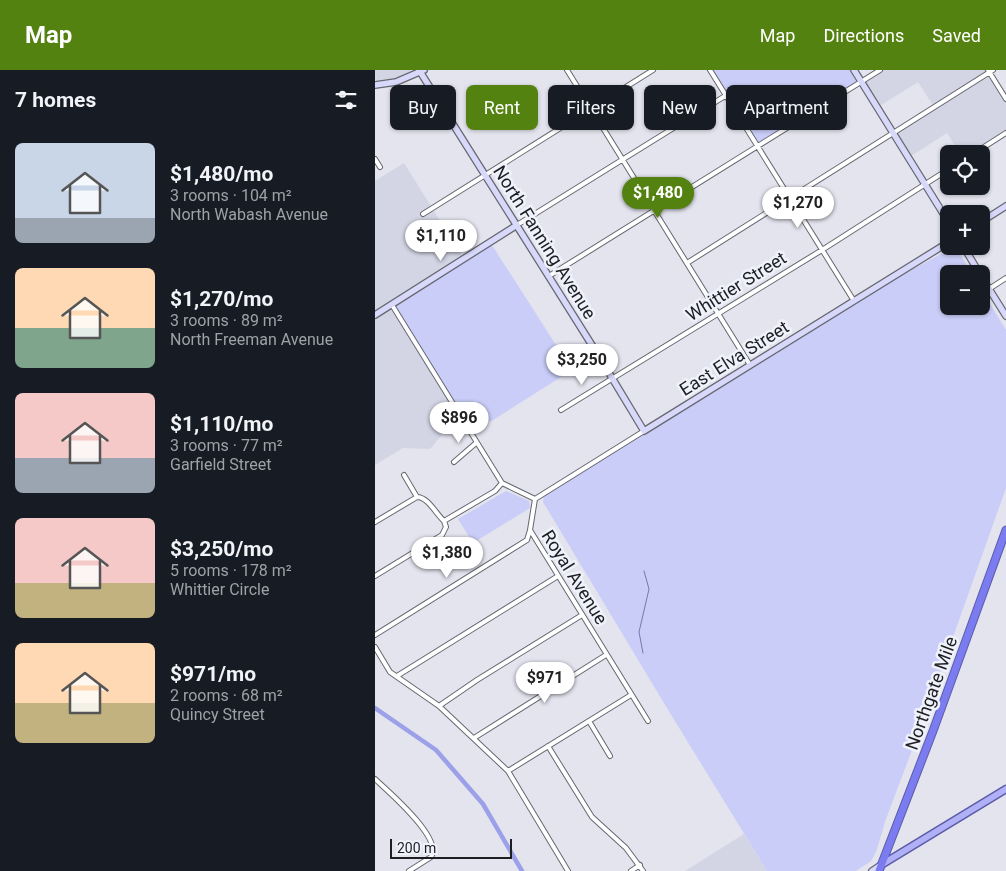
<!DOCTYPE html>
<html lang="en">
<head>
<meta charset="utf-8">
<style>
  :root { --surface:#171b24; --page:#242831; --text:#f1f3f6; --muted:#9ea1a6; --accent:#548210 }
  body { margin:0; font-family:Roboto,sans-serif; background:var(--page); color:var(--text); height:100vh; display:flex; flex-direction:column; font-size:19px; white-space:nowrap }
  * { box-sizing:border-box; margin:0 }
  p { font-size:16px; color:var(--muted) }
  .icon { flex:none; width:28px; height:28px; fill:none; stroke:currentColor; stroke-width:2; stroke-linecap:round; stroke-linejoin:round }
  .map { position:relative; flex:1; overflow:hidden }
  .panel { display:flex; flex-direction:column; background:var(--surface); width:375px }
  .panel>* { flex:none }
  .hud { position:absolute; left:15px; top:15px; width:475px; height:45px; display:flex; gap:10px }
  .fabs { position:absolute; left:565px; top:75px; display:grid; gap:10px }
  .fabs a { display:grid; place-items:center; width:50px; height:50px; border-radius:8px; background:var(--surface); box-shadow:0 1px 4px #0004; font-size:25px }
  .scale { position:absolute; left:15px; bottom:12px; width:122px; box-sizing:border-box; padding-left:5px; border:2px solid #1d1e21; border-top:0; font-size:14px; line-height:18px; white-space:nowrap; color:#1d1e21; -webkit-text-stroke:4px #f0f2fb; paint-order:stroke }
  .price { position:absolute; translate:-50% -42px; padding:0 11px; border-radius:18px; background:#fff; color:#222; font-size:16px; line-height:32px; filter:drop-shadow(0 1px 2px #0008) }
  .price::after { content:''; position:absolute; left:50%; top:30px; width:15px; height:11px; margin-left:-8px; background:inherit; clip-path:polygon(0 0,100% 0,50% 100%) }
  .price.selected { background:var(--accent); color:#fff }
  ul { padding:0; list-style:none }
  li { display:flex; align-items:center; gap:15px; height:125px; padding:0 15px }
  li span { display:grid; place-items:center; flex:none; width:140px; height:100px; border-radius:8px; color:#555 }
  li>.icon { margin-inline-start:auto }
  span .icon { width:60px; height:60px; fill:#fffc; stroke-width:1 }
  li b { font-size:21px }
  h2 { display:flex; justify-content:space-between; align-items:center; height:60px; padding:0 15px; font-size:21px }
  .tag { padding:0 18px; border-radius:8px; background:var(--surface); box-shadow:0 1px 4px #0004; font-size:18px; line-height:45px }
  .tag.selected { background:var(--accent); color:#fff }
  header { display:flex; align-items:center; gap:30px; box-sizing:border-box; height:70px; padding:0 25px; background:var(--accent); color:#fff }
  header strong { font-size:24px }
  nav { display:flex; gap:28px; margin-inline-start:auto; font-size:18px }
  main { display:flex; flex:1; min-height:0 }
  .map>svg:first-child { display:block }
  .built { fill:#d3d5e5 }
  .green { fill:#c9cdf7 }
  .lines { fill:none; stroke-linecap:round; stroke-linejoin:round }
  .stream { stroke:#7579ac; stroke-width:1 }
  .canal { stroke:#9ba0e8; stroke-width:4.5 }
  .street-casing { stroke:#66676f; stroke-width:6 }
  .secondary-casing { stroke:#66676f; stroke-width:8 }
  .primary-casing { stroke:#5b5ba8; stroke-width:9 }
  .highway-casing { stroke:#5b5ba8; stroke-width:9 }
  .street { stroke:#fff; stroke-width:4 }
  .secondary { stroke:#d8d8fb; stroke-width:5.5 }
  .primary { stroke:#b0b0f7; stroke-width:6 }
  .highway { stroke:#7c7cf1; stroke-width:7 }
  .labels { text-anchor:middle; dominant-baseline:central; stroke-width:5; stroke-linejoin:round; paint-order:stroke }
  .street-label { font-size:18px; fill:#1d1e21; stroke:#f0f2fb }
</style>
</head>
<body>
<header>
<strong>Map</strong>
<nav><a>Map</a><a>Directions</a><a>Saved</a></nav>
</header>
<main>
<section class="panel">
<h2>7 homes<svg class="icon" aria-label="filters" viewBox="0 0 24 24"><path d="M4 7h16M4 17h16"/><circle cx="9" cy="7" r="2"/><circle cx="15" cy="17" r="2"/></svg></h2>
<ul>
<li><span style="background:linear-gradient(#c9d6e8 75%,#9aa5b1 0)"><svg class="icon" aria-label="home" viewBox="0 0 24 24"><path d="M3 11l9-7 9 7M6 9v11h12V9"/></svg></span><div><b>$1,480/mo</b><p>3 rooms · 104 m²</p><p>North Wabash Avenue</p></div></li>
<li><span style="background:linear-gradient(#ffd9b3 60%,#7fa58c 0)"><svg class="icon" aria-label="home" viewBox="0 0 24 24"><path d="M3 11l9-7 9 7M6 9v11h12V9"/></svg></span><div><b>$1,270/mo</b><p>3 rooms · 89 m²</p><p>North Freeman Avenue</p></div></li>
<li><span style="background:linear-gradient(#f6c9c9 65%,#9aa5b1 0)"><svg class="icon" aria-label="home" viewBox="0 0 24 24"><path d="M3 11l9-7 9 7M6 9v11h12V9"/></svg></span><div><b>$1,110/mo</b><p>3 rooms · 77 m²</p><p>Garfield Street</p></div></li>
<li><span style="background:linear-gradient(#f6c9c9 65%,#c2b280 0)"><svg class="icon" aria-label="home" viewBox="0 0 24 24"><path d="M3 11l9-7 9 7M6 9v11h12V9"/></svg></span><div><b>$3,250/mo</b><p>5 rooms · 178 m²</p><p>Whittier Circle</p></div></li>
<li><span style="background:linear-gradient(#ffd9b3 60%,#c2b280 0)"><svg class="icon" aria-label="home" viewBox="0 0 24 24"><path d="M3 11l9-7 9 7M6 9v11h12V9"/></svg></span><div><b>$971/mo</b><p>2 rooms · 68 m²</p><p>Quincy Street</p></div></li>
</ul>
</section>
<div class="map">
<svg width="631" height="801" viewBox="0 0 631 801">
  <rect width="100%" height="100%" fill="#e3e4ee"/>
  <path class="built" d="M 0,0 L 44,0 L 45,2 L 3,14 L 0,9 Z
    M 505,0 L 613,0 L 631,29 L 631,63 L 598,84 L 585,84 L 572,63 L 533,88 L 518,62 L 559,37 L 543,12 L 503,37 L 486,11 Z
    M 29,93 L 89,189 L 84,345 L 55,379 L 28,378 L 0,395 L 0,111 Z
    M 369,764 L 392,801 L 310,801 Z"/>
  <path class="green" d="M 335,0 L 479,0 L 486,11 L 383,76 Z
    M 115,172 L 197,300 L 115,352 L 101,331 L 83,343 L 17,235 Z
    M 575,179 L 584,182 L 597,204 L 574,204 L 574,236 L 606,236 L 606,219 L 631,260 L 631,418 L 551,643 L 511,749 L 501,782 L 496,791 L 481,801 L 392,801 L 295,643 L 168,432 L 169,423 L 479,231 Z
    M 131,421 L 154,431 L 155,438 L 98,473 L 83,449 Z"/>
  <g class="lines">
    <path class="stream" d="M 268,583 L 264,562 L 274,519 L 269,501"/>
    <path class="canal" d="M 0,638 L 61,680 L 108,734 L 147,801"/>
    <g class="street-casing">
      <path id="street" d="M 192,0 L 375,295
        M 335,0 L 479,231
        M 613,0 L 631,29
        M 598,84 L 631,63
        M 0,89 L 5,97
        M 48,144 L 278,0
        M 142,155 L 350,26
        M 312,193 L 618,0
        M 174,206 L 505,0
        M 614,219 L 631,208
        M 17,235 L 127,413 L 160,429
        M 186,340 L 447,180 L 574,99
        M 79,392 L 101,373
        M 29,405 L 42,427 C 53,427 61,444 69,451
        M 160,429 L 155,460 L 273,651
        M 160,429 L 269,361
        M 69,451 L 120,421 L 127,413
        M 0,452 L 42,427
        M 0,506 L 67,465 L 71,457 L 69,451
        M 0,565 L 152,470 L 155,460
        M 0,577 L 15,602 L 64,636 L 133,701 L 193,801
        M 22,606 L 183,506
        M 64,636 L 102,610 L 207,545
        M 214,651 L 235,686
        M 99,668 L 231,585
        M 173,676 L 217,747 L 251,778 L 268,801
        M 133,701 L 256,625
        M 0,709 C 13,721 69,769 56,787 L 34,801
        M 256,801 L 265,795"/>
    </g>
    <g class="secondary-casing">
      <path id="secondary" d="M 44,0 L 225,288 L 269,361 L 574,172
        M 479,0 L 574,153
        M 0,15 L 21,12 L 49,0
        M 606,152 L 631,136
        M 588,176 L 605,204
        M 606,206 L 631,246
        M 0,245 L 142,155
        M 497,801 L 506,795"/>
    </g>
    <g class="primary-casing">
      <path id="primary" d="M 506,795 L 631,719"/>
    </g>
    <g class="highway-casing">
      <path id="highway" d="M 504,801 L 558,661 L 631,460"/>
    </g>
    <use href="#street" class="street"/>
    <use href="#secondary" class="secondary"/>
    <use href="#primary" class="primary"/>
    <use href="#highway" class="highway"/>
  </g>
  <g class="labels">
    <g class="street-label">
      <text transform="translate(170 172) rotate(58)">North Fanning Avenue</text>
      <text transform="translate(361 216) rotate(-32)">Whittier Street</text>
      <text transform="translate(359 288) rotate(-32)">East Elva Street</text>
      <text transform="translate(200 507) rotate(58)">Royal Avenue</text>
      <text transform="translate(556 623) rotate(-70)">Northgate Mile</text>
    </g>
  </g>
</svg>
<div class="fabs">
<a><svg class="icon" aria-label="locate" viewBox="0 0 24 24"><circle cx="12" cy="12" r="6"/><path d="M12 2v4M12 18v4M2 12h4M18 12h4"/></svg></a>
<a>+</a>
<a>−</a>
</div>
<div class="scale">200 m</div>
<b class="price selected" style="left:283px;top:149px">$1,480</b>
<b class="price" style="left:423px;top:159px">$1,270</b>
<b class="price" style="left:66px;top:192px">$1,110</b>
<b class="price" style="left:207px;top:316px">$3,250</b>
<b class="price" style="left:84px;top:374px">$896</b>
<b class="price" style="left:72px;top:509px">$1,380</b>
<b class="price" style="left:170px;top:634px">$971</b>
<div class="hud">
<a class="tag">Buy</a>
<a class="tag selected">Rent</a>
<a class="tag">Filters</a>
<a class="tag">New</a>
<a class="tag">Apartment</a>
</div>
</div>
</main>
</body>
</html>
